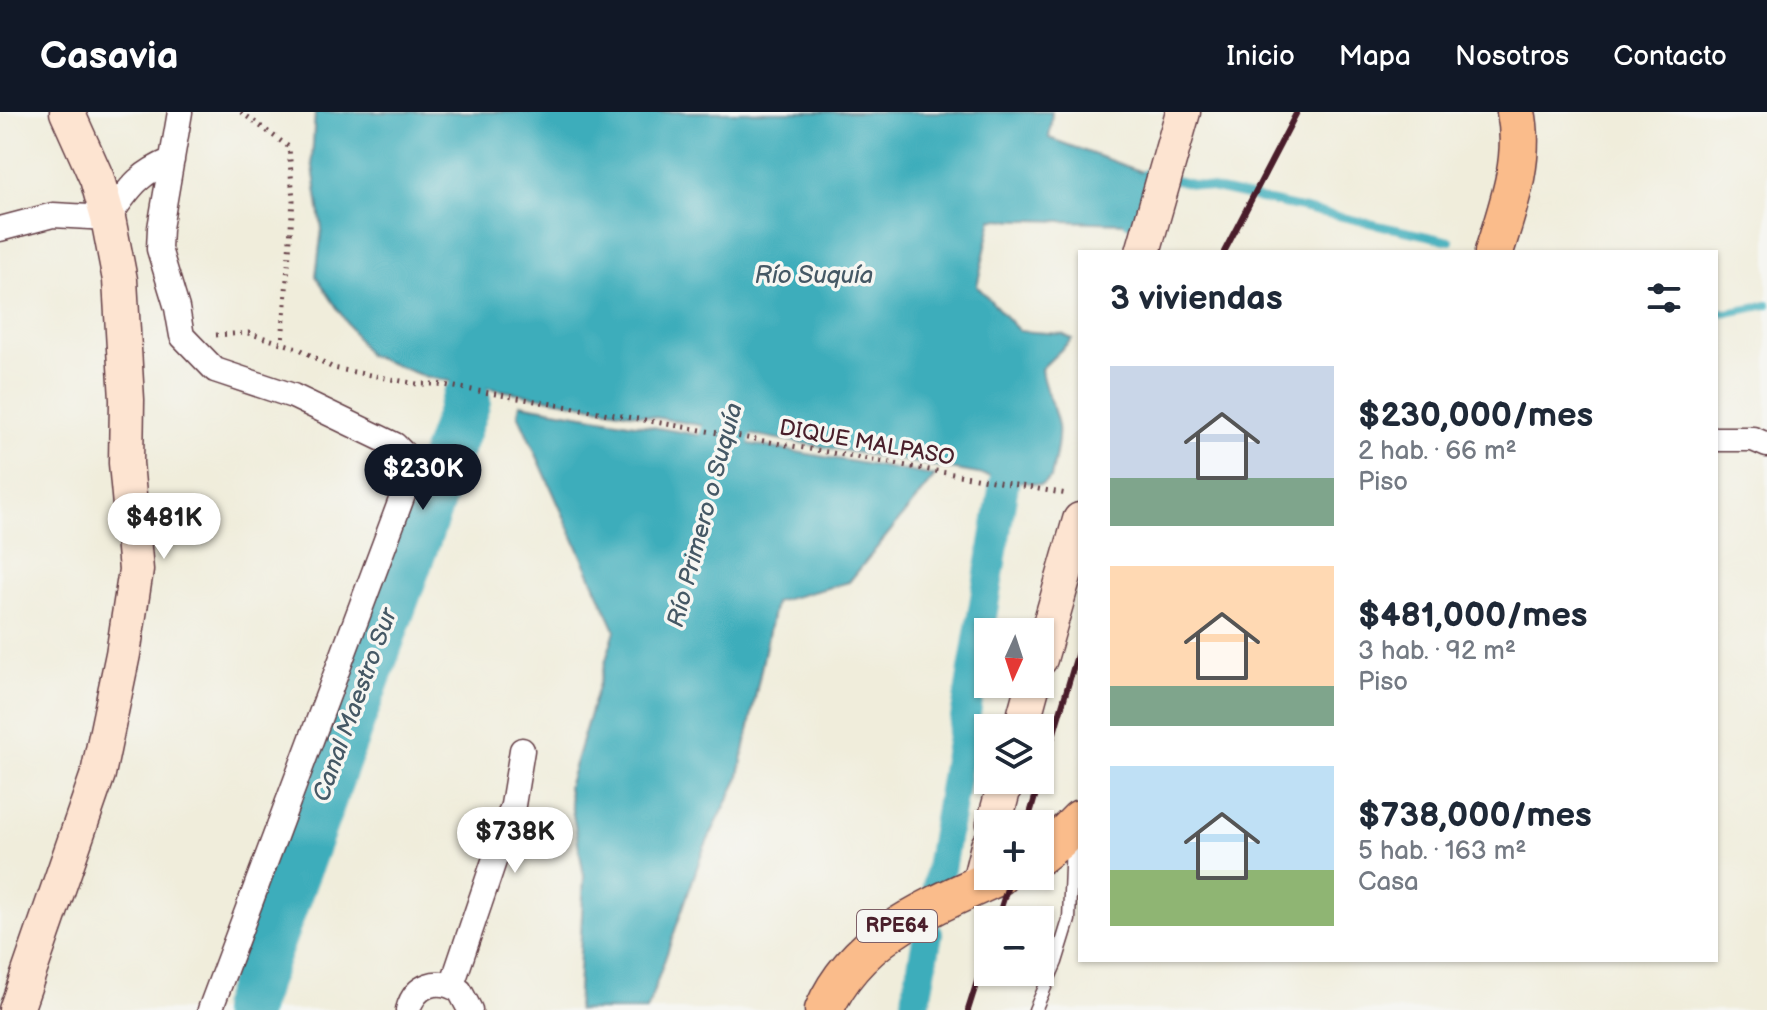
<!DOCTYPE html>
<html lang="es">
<head>
<meta charset="utf-8">
<style>
  :root { --surface:#fff; --page:#f2f2f3; --text:#1f2937; --muted:#747a83; --accent:#111827 }
  body { margin:0; font-family:"Balsamiq Sans",sans-serif; background:var(--page); color:var(--text); height:100vh; display:flex; flex-direction:column; font-size:30px; white-space:nowrap }
  * { box-sizing:border-box; margin:0 }
  p { font-size:26px; color:var(--muted) }
  .icon { flex:none; width:44px; height:44px; fill:none; stroke:currentColor; stroke-width:2; stroke-linecap:round; stroke-linejoin:round }
  .map { position:relative; flex:1; overflow:hidden }
  .sheet { position:absolute; left:1078px; top:138px; width:640px; height:712px; display:flex; flex-direction:column; background:var(--surface); border-radius:0px; box-shadow:0 2px 6px #0004 }
  .sheet>* { flex:none }
  .needle { width:52px; rotate:183deg }
  .buttons { position:absolute; left:974px; top:506px; display:grid; gap:16px }
  .buttons a { display:grid; place-items:center; width:80px; height:80px; border-radius:0px; background:var(--surface); box-shadow:0 2px 6px #0004; font-size:40px }
  .price { position:absolute; translate:-50% -68px; padding:0 18px; border-radius:28px; background:#fff; color:#222; font-size:26px; line-height:52px; filter:drop-shadow(0 2px 4px #0008) }
  .price::after { content:''; position:absolute; left:50%; top:48px; width:24px; height:18px; margin-left:-12px; background:inherit; clip-path:polygon(0 0,100% 0,50% 100%) }
  .price.selected { background:var(--accent); color:#fff }
  ul { padding:0; list-style:none }
  li { display:flex; align-items:center; gap:24px; height:200px; padding:0 32px }
  li span { display:grid; place-items:center; flex:none; width:224px; height:160px; border-radius:0px; color:#555 }
  li>.icon { margin-inline-start:auto }
  span .icon { width:96px; height:96px; fill:#fffc; stroke-width:1 }
  li b { font-size:34px }
  h2 { display:flex; justify-content:space-between; align-items:center; height:96px; padding:0 32px; font-size:34px }
  header { display:flex; align-items:center; gap:48px; box-sizing:border-box; height:112px; padding:0 40px; background:var(--accent); color:#fff }
  header strong { font-size:38px }
  nav { display:flex; gap:44px; margin-inline-start:auto; font-size:28px }
  .map>svg:first-child { display:block }
  .water { fill:#3eadbb; stroke:#446673; stroke-width:2 }
  .lines { fill:none; stroke-linecap:round; stroke-linejoin:round }
  .stream { stroke:#3eadbb; stroke-width:8 }
  .canal { stroke:#3eadbb; stroke-width:30 }
  .river { stroke:#3eadbb; stroke-width:50 }
  .lane-casing { stroke:#633e45; stroke-width:15 }
  .street-casing { stroke:#633e45; stroke-width:27 }
  .secondary-casing { stroke:#633e45; stroke-width:37 }
  .primary-casing { stroke:#633e45; stroke-width:41 }
  .path { stroke:#633e45; stroke-width:5; stroke-dasharray:2 6; stroke-linecap:butt }
  .lane { stroke:#fff; stroke-width:12 }
  .street { stroke:#fff; stroke-width:24 }
  .secondary { stroke:#fde4d1; stroke-width:34 }
  .primary { stroke:#fabc8b; stroke-width:38 }
  .rail { stroke:#4a1f2b; stroke-width:6 }
  .labels { text-anchor:middle; dominant-baseline:central; stroke-width:7; stroke-linejoin:round; paint-order:stroke }
  .shield { fill:#f6f6f2; stroke:#7e6067; stroke-width:2 }
  .shield-label { font-size:20px; font-weight:bold; fill:#4a1f2b }
  .street-label { font-size:22px; fill:#4a1f2b; stroke:#f6f6f2 }
  .water-label { font-size:24px; font-style:italic; fill:#455865; stroke:#f6f6f2 }
</style>
</head>
<body>
<header>
<strong>Casavia</strong>
<nav><a>Inicio</a><a>Mapa</a><a>Nosotros</a><a>Contacto</a></nav>
</header>
<div class="map">
<svg width="1767" height="898" viewBox="0 0 1767 898">
  <rect width="100%" height="100%" fill="#f6f6f2"/>
  <filter id="ink" filterUnits="userSpaceOnUse"><feTurbulence type="fractalNoise" baseFrequency=".0125" numOctaves="2"/><feDisplacementMap in="SourceGraphic" scale="16" xChannelSelector="R" yChannelSelector="G"/><feConvolveMatrix kernelMatrix="1 2 1 2 8 2 1 2 1" color-interpolation-filters="sRGB"/></filter>
  <filter id="wash" filterUnits="userSpaceOnUse"><feTurbulence type="fractalNoise" baseFrequency=".006" numOctaves="4" result="noise"/><feDisplacementMap in="SourceGraphic" scale="32" xChannelSelector="R" yChannelSelector="G"/><feGaussianBlur stdDeviation="1.8" result="paint"/><feColorMatrix in="noise" values="0 0 0 0 0 0 0 0 0 0 0 0 0 0 0 0 0 1.4 0 .05"/><feComposite in="paint" operator="in"/></filter>
  <g filter="url(#wash)">
    <rect width="100%" height="100%" fill="#f0eddb"/>
    <path class="water" d="M 315,0 L 1052,0 L 1049,26 L 1145,61 L 1128,111 L 992,107 L 977,174 L 1019,219 L 1062,222 L 1072,227 L 1041,257 C 1043,277 1055,294 1058,314 C 1060,330 1054,350 1051,366 L 1041,373 L 749,322 L 750,314 L 724,310 L 722,317 L 426,265 L 368,243 L 316,164 L 322,117 L 312,48 Z
      M 520,292 L 935,364 L 849,470 L 775,490 L 738,668 L 704,736 L 647,898 L 577,898 L 584,764 L 568,675 L 615,518 L 518,302 Z"/>
    <g class="lines">
      <path class="stream" d="M 1170,67 L 1450,129
        M 1128,111 L 1145,61 L 1157,64
        M 1716,199 L 1727,201 L 1767,193"/>
      <path class="canal" d="M 937,775 L 1005,366
        M 914,898 L 928,822"/>
      <path class="river" d="M 704,394 L 749,245
        M 245,898 L 466,289"/>
    </g>
  </g>
  <g filter="url(#ink)">
    <g class="lines">
      <g class="lane-casing">
        <path id="lane" d="M 1035,898 L 1056,850 L 1069,808 L 1072,728"/>
      </g>
      <g class="street-casing">
        <path id="street" d="M 180,0 L 160,116 L 159,137 L 177,196 L 182,224 L 215,258 L 293,284 L 395,333 L 408,346 L 410,364 L 210,898
          M 0,117 L 53,103 L 108,106 C 130,76 136,63 172,48
          M 1716,327 L 1753,327 L 1767,333
          M 452,873 L 513,693 L 522,638
          M 408,898 C 415,872 438,865 460,879 L 470,898"/>
      </g>
      <g class="secondary-casing">
        <path id="secondary" d="M 1143,140 L 1183,0
          M 1040,547 L 1080,408
          M 1021,616 L 1033,572
          M 994,712 L 1006,668
          M 978,774 L 988,734
          M 16,898 L 98,662 L 123,542 L 136,458 L 126,351 L 127,288 L 120,168 L 108,106 L 97,67 L 67,0"/>
      </g>
      <g class="primary-casing">
        <path id="primary" d="M 1494,140 C 1508,95 1526,47 1516,0
          M 1040,743 L 1059,728 L 1080,707
          M 824,898 C 856,824 930,795 999,764"/>
      </g>
      <path class="path" d="M 241,0 L 289,35 L 293,88 L 282,231
        M 216,223 L 248,221 L 298,236 L 333,256 L 417,272 L 438,272 L 1067,382"/>
      <use href="#lane" class="lane"/>
      <use href="#street" class="street"/>
      <use href="#secondary" class="secondary"/>
      <use href="#primary" class="primary"/>
      <path class="rail" d="M 1224,140 L 1297,0
        M 1027,712 L 1080,533
        M 997,808 L 1011,764
        M 968,898 L 988,835"/>
    </g>
  </g>
  <g class="labels">
    <rect class="shield" x="857" y="798" width="80" height="32" rx="6"/>
    <g class="shield-label">
      <text x="897" y="814">RPE64</text>
    </g>
    <g class="street-label">
      <text transform="translate(867 331) rotate(10)">DIQUE MALPASO</text>
    </g>
    <g class="water-label">
      <text x="814" y="163">Río Suquía</text>
      <text transform="translate(705 403) rotate(-75)">Río Primero o Suquía</text>
      <text transform="translate(355 593) rotate(-70)">Canal Maestro Sur</text>
    </g>
  </g>
</svg>
<div class="buttons">
<a><svg class="needle" viewBox="-14 -14 28 28"><path d="M0-13l5 13h-10z" fill="#e53935"/><path d="M0 13l5-13h-10z" fill="#747a83"/></svg></a>
<a><svg class="icon" aria-label="layers" viewBox="0 0 24 24"><path d="M12 4l9 5-9 5-9-5zM3 14l9 5 9-5"/></svg></a>
<a>+</a>
<a>−</a>
</div>
<b class="price selected" style="left:423px;top:400px">$230K</b>
<b class="price" style="left:164px;top:449px">$481K</b>
<b class="price" style="left:515px;top:763px">$738K</b>
<section class="sheet">
<h2>3 viviendas<svg class="icon" aria-label="filters" viewBox="0 0 24 24"><path d="M4 7h16M4 17h16"/><circle cx="9" cy="7" r="2"/><circle cx="15" cy="17" r="2"/></svg></h2>
<ul>
<li><span style="background:linear-gradient(#c9d6e8 70%,#7fa58c 0)"><svg class="icon" aria-label="home" viewBox="0 0 24 24"><path d="M3 11l9-7 9 7M6 9v11h12V9"/></svg></span><div><b>$230,000/mes</b><p>2 hab. · 66 m²</p><p>Piso</p></div></li>
<li><span style="background:linear-gradient(#ffd9b3 75%,#7fa58c 0)"><svg class="icon" aria-label="home" viewBox="0 0 24 24"><path d="M3 11l9-7 9 7M6 9v11h12V9"/></svg></span><div><b>$481,000/mes</b><p>3 hab. · 92 m²</p><p>Piso</p></div></li>
<li><span style="background:linear-gradient(#bfe0f5 65%,#8fb573 0)"><svg class="icon" aria-label="home" viewBox="0 0 24 24"><path d="M3 11l9-7 9 7M6 9v11h12V9"/></svg></span><div><b>$738,000/mes</b><p>5 hab. · 163 m²</p><p>Casa</p></div></li>
</ul>
</section>
</div>
</body>
</html>
